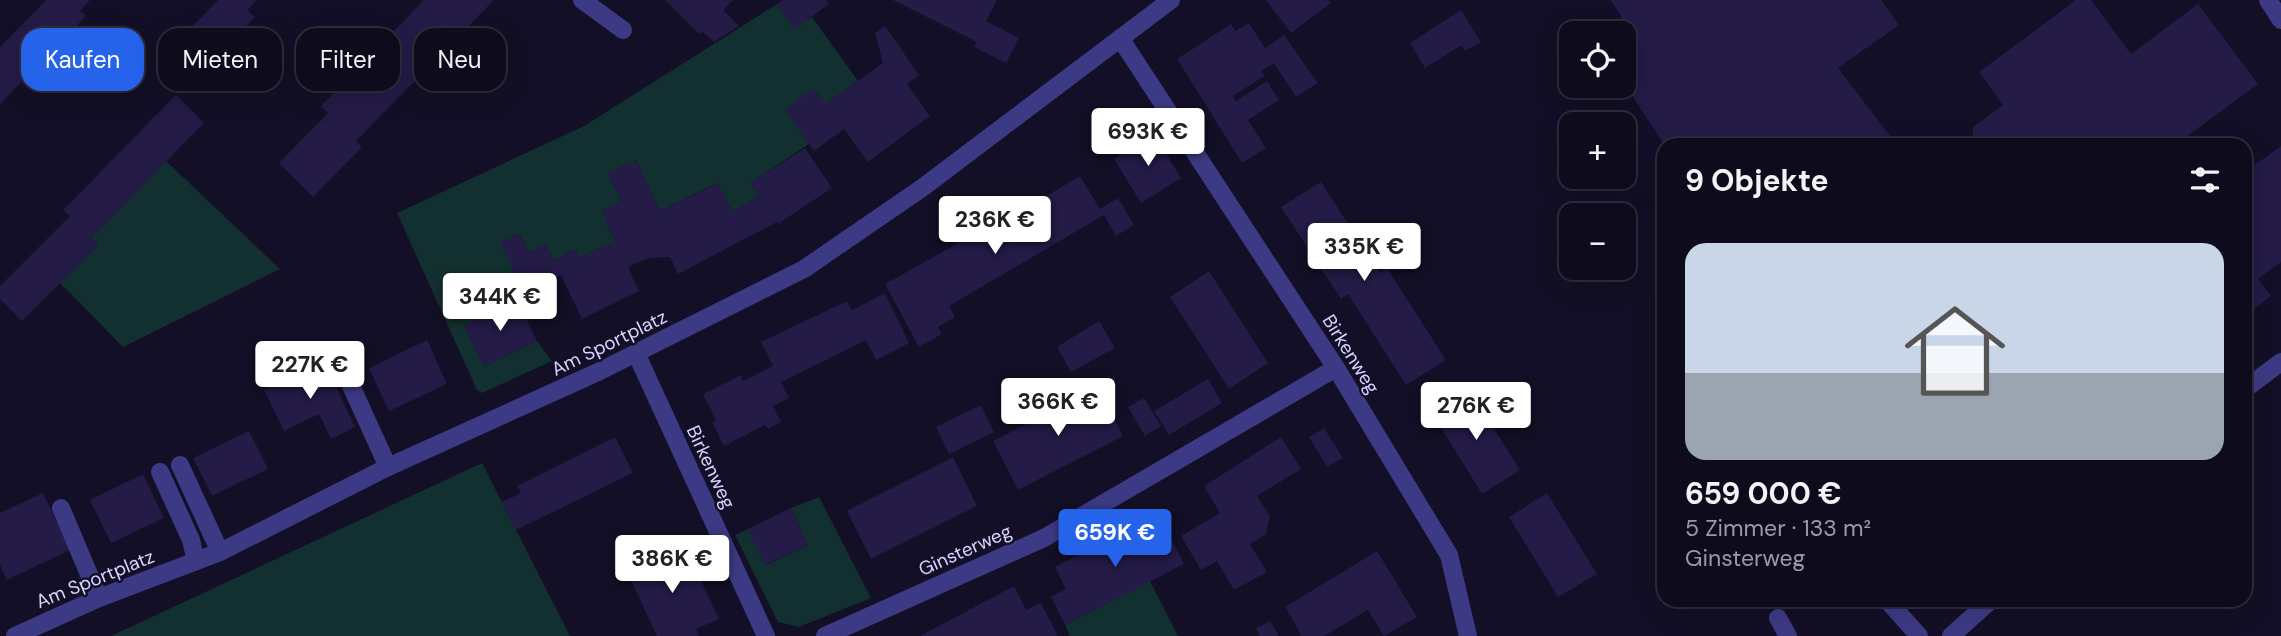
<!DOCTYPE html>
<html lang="de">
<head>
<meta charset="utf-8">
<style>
  :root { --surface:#0e0b1c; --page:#171425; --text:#f1f3f6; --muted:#9b9ba3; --line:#2e2b3b; --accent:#2563eb }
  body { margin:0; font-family:"DM Sans",sans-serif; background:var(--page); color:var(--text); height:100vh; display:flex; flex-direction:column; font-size:26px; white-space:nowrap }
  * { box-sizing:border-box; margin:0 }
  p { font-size:23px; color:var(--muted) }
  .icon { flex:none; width:38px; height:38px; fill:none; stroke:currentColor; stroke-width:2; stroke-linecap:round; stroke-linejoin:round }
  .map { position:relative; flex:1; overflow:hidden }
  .side { position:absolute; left:1657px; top:138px; width:595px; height:469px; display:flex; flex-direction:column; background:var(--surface); border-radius:21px; box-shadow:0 7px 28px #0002,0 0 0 2px var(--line) }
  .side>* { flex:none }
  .top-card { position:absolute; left:21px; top:28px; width:665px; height:63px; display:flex; gap:14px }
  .tools { position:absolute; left:1559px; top:21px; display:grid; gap:14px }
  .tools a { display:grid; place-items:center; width:77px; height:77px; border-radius:14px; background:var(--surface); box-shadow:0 7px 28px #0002,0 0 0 2px var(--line); font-size:35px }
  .price { position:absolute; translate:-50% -60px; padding:0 16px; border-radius:7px; background:#fff; color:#222; font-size:23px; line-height:46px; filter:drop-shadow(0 2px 4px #0008) }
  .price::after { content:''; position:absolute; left:50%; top:42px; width:21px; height:16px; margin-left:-10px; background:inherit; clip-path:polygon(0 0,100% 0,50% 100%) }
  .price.selected { background:var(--accent); color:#fff }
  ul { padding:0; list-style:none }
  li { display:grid; align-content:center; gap:14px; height:371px; padding:0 28px }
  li+li { border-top:2px solid var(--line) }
  li span { display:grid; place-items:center; height:217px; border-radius:21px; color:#555 }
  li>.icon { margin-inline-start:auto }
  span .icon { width:126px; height:126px; fill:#fffc; stroke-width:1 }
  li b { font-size:30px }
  h2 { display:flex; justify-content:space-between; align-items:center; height:84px; padding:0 28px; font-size:30px }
  .tag { padding:0 24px; border-radius:21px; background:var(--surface); box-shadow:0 7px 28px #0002,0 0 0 2px var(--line); font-size:24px; line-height:63px }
  .tag.selected { background:var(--accent); color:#fff }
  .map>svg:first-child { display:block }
  .green { fill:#12302f }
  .building { fill:#241b47 }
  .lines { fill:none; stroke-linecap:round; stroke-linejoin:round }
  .lane { stroke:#3d3a85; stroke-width:18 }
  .street { stroke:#3d3a85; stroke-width:18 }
  .labels { text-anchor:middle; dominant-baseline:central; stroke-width:5; stroke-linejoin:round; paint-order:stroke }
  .street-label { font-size:19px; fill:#d9d4ff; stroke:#130f26 }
</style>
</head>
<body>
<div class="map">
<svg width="2281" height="636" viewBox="0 0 2281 636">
  <rect width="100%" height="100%" fill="#130f26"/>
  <path class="green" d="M 777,4 L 794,28 L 812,17 L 858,81 L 826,104 L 786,110 L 809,144 L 751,183 L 759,196 L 732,212 L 717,183 L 660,211 L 636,160 L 608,174 L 622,201 L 602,211 L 615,241 L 579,258 L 575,250 L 554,260 L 546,245 L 529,253 L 519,234 L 501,242 L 525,293 L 517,300 L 464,325 L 484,366 L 537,341 L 552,361 L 482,393 L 477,390 L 397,213 L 584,126 Z
    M 166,161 L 280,269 L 123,347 L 60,283 L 98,245 L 91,238 Z
    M 482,463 L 570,636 L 111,636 Z
    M 819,497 L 871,598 L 799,627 L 778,622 L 735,535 L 748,529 L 766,565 L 808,545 L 791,508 Z
    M 1150,581 L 1178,636 L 1070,636 L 1065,625 Z"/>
  <path class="building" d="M 46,0 L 90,0 L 80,11 L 86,16 L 0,104 L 0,47 Z
    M 218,0 L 257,0 L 247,10 L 255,17 L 216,57 L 189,30 Z
    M 424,0 L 494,0 L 356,141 L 362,147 L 313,197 L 279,163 L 328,113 L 321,106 Z
    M 665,0 L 733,0 L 723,10 L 739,26 L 714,42 L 702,31 L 699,34 Z
    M 783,0 L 826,0 L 829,4 L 794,29 L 777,4 Z
    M 893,0 L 997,0 L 986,21 L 1019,38 L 1006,63 L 974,47 L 977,42 Z
    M 1266,0 L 1329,0 L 1331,3 L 1291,33 Z
    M 1610,0 L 1881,0 L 1899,25 L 1838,68 L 1897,145 L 1664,145 L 1624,83 L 1624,33 L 1598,33 L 1622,17 Z
    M 2076,0 L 2091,0 L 2131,54 L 2198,4 L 2258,84 L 2175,145 L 1973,145 L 1973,127 L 2003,105 L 1979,72 Z
    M 1461,10 L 1481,42 L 1465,51 L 1462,45 L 1425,68 L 1410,43 Z
    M 1249,23 L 1265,48 L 1284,35 L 1318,83 L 1296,97 L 1274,63 L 1261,71 L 1264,76 L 1233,96 L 1236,101 L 1267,81 L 1279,100 L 1248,120 L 1266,148 L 1242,163 L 1177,59 L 1231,24 L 1235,31 Z
    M 885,26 L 919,75 L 907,84 L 930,116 L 868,162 L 844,129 L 814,151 L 785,110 L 814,88 L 826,104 L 883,63 L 875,33 Z
    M 176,95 L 204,123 L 91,238 L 98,245 L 22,321 L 0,299 L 0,286 L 70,216 L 63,210 Z
    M 1154,134 L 1181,178 L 1141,203 L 1114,159 Z
    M 2281,146 L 2281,262 L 2258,279 L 2271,296 L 2245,316 L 2245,172 Z
    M 805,148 L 832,188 L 778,224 L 777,222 L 678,274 L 670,257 L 648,258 L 628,267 L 639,291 L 582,319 L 561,275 L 525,293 L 500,242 L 519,234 L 529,253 L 546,244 L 554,260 L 575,250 L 579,258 L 615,241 L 602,211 L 622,201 L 608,174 L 636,160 L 660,211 L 718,183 L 732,212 L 759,196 L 751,183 Z
    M 1080,176 L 1100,209 L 1118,198 L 1134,225 L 1116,236 L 1104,215 L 949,306 L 955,317 L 938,327 L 942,334 L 919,347 L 885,284 L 996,222 L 998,225 Z
    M 1321,182 L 1380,273 L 1387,268 L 1446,360 L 1406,385 L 1348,294 L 1341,299 L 1281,207 Z
    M 1209,271 L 1268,363 L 1229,389 L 1170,297 Z
    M 885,293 L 909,343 L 876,360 L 866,340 L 781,382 L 789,398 L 773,406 L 781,422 L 768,429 L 765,425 L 724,446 L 712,422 L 716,420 L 703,394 L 741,375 L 743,381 L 773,366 L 761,342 L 847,301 L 852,310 Z
    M 517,300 L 537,341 L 484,366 L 464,325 Z
    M 1099,321 L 1115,348 L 1071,372 L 1057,347 Z
    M 427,340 L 447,384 L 389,411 L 369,368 Z
    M 324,361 L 355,427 L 331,439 L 319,414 L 284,431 L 264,390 Z
    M 1208,379 L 1222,403 L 1169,435 L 1154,411 Z
    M 1098,387 L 1123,436 L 1018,490 L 993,441 Z
    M 1469,389 L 1520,470 L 1482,494 L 1432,413 Z
    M 1144,398 L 1161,426 L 1145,436 L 1128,407 Z
    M 981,405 L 994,432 L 949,454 L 936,427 Z
    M 1324,428 L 1343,458 L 1327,467 L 1309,437 Z
    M 249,431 L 268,469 L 212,496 L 193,458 Z
    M 615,437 L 633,473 L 516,530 L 502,502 L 521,493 L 517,486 Z
    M 1281,437 L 1301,469 L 1257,496 L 1270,516 L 1266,534 L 1250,544 L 1267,572 L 1234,590 L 1217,561 L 1201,570 L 1181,536 L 1220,513 L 1204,486 Z
    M 953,457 L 977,506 L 871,559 L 847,511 Z
    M 143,474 L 164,518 L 111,543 L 90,500 Z
    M 43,493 L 70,550 L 7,580 L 0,565 L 0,513 Z
    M 1547,493 L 1597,574 L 1558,597 L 1509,517 Z
    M 791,508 L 808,545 L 765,565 L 748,529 Z
    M 1158,514 L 1184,564 L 1065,625 L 1051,597 L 1066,589 L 1055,567 Z
    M 1377,551 L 1417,617 L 1384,636 L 1368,610 L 1324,636 L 1302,636 L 1285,607 Z
    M 648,552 L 656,568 L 688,553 L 719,619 L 696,629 L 699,636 L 657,636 L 623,563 Z
    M 1014,586 L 1026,610 L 1041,603 L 1058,636 L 920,636 Z
    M 1270,621 L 1279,636 L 1260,636 L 1256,628 Z"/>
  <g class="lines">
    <path class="lane" d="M 338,357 L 388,467
      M 180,465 L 220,552
      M 160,472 L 191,540 L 196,561
      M 61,508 L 99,598
      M 1887,600 L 1919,636
      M 1778,618 L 1788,636"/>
    <path class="street" d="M 582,0 L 623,30
      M 2268,0 L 2281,20
      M 1120,38 L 1336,368 L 1449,555 L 1468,636
      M 636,353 L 766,636
      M 2245,389 L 2281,362
      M 15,636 L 99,598 L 220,552 L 388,467 L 598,372 L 804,269 L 922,188 L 1171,0
      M 825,636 L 1044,538 L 1336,368
      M 1951,636 L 1991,600"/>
  </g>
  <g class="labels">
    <g class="street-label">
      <text transform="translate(609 343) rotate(-26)">Am Sportplatz</text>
      <text transform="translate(1351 354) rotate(58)">Birkenweg</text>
      <text transform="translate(711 467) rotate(65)">Birkenweg</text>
      <text transform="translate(965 550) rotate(-24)">Ginsterweg</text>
      <text transform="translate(95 579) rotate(-22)">Am Sportplatz</text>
    </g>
  </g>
</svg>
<div class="tools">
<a><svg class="icon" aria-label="locate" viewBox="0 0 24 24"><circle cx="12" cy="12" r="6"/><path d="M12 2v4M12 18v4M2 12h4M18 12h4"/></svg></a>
<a>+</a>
<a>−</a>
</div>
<b class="price" style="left:1148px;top:168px">693K €</b>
<b class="price" style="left:995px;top:256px">236K €</b>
<b class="price" style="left:1364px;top:283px">335K €</b>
<b class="price" style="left:500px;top:333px">344K €</b>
<b class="price" style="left:310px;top:401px">227K €</b>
<b class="price" style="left:1058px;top:438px">366K €</b>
<b class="price" style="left:1476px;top:442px">276K €</b>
<b class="price selected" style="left:1115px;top:569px">659K €</b>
<b class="price" style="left:672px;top:595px">386K €</b>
<div class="top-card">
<a class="tag selected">Kaufen</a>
<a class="tag">Mieten</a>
<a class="tag">Filter</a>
<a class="tag">Neu</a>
</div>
<section class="side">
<h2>9 Objekte<svg class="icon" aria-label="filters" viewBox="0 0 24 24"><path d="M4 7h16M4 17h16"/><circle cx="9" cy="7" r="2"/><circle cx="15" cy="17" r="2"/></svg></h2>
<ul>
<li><span style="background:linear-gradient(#c9d6e8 60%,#9aa5b1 0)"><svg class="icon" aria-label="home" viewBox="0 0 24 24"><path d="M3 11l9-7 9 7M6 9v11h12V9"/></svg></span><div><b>659 000 €</b><p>5 Zimmer · 133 m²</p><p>Ginsterweg</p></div></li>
</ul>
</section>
</div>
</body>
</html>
